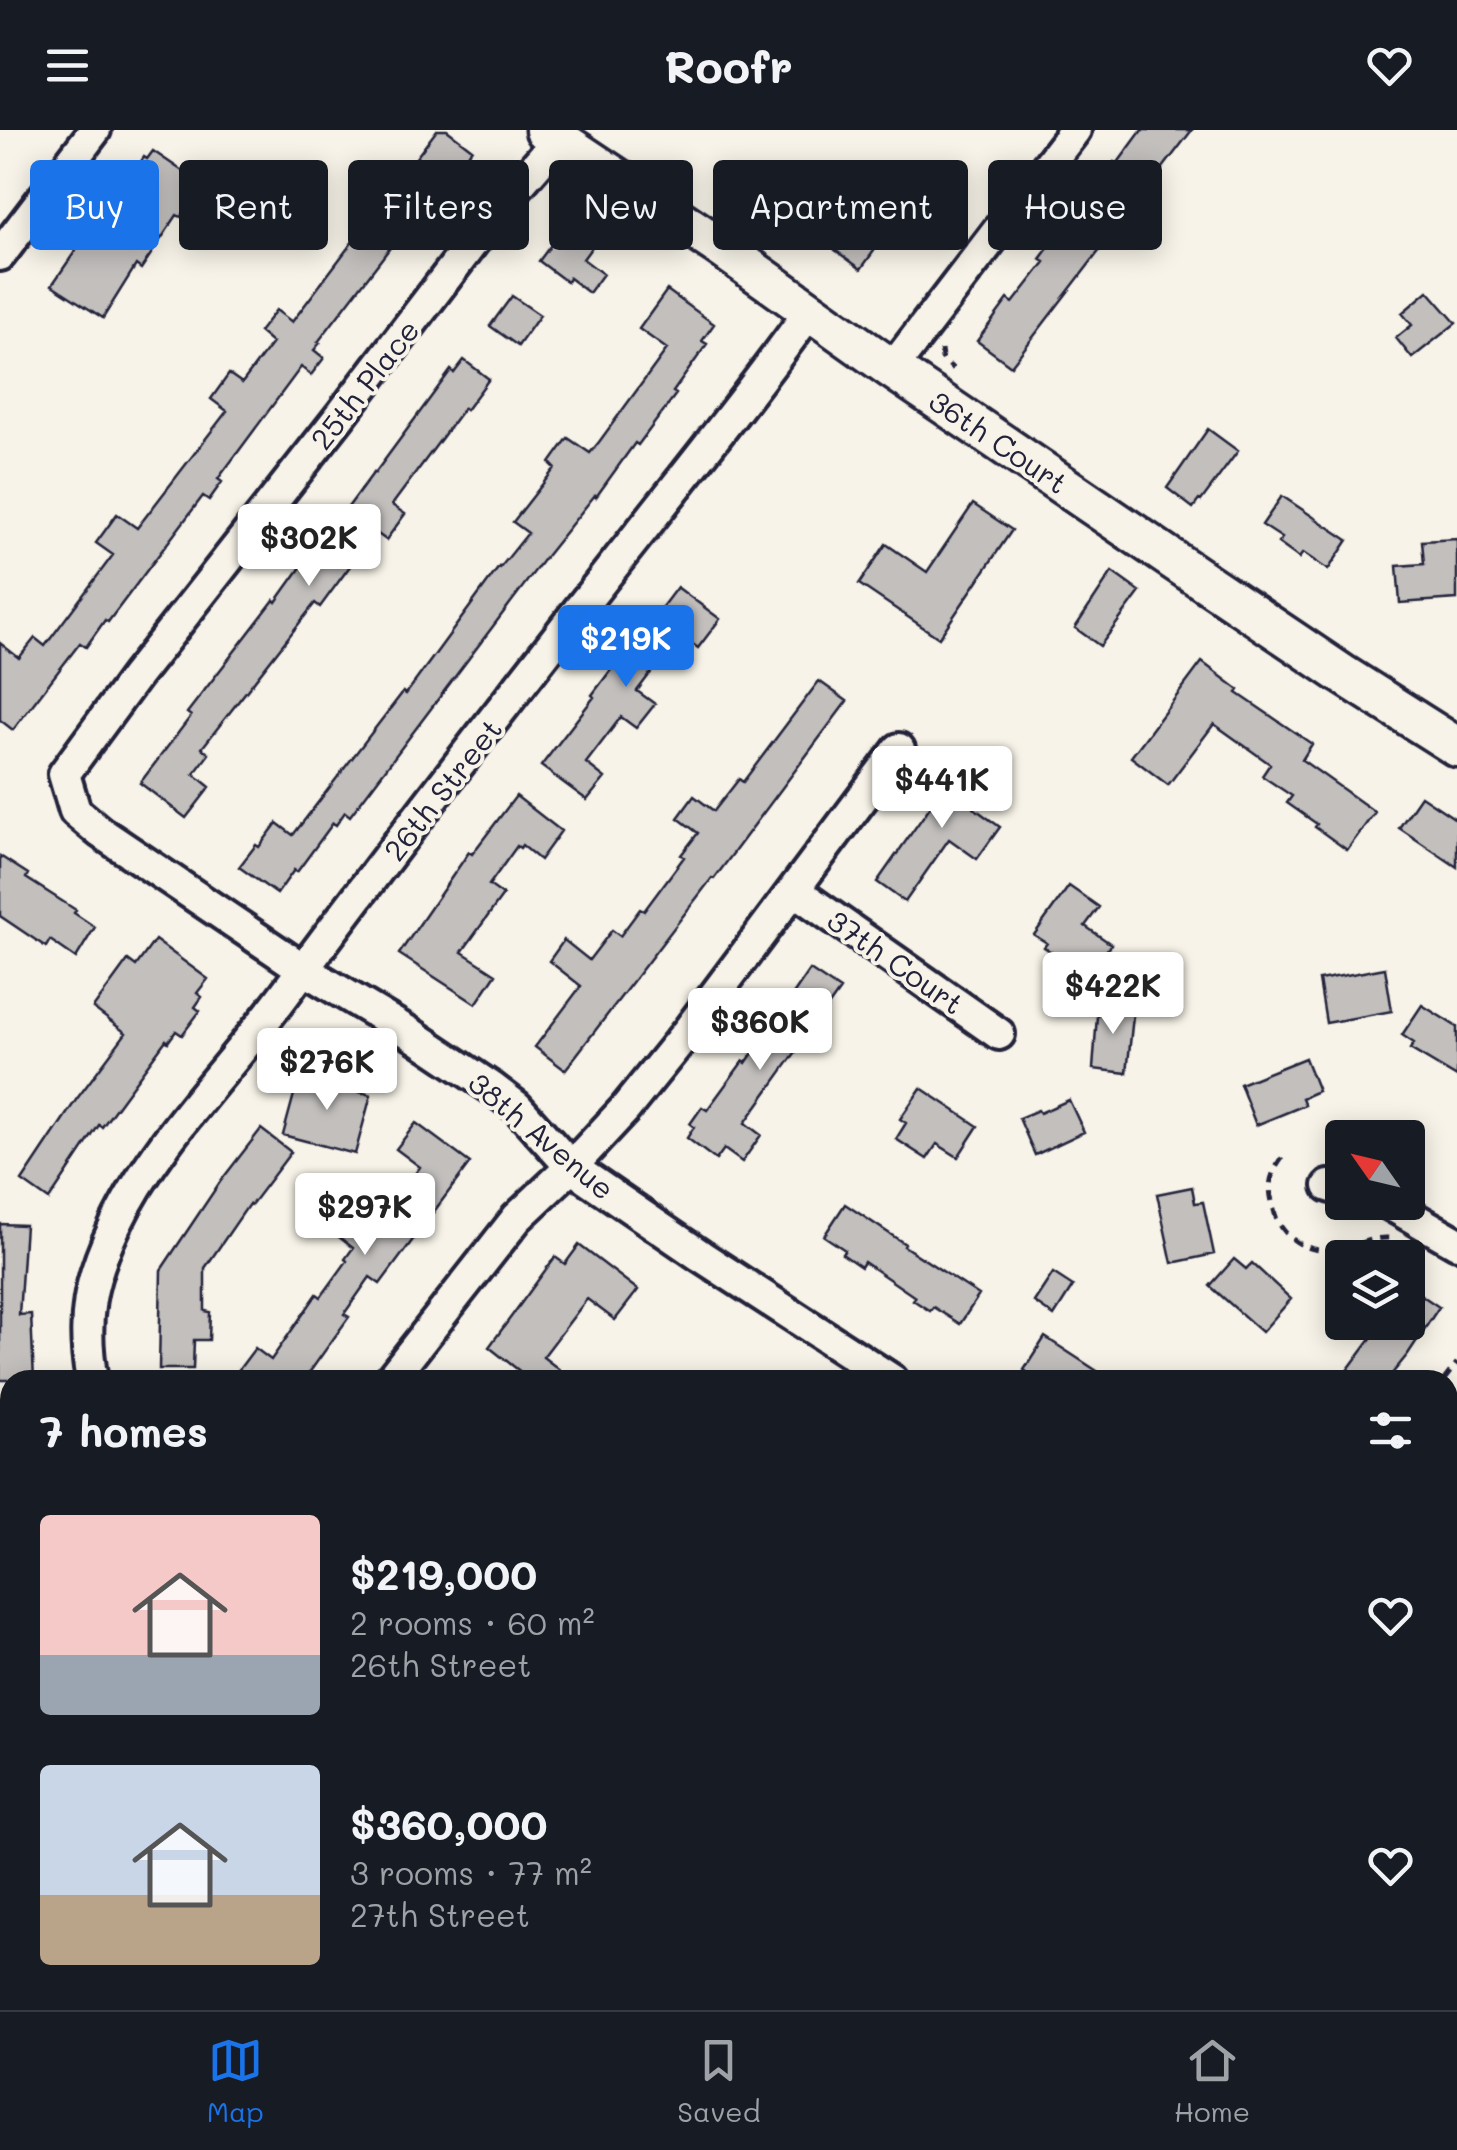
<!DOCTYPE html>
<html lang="en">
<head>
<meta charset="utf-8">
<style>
  :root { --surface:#171b24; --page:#20242c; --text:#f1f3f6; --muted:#9ea1a6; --line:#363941; --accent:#1a73e8 }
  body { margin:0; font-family:Mali,sans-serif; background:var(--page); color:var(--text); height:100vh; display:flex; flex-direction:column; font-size:38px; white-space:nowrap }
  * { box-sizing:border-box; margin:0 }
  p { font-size:32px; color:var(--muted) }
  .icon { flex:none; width:55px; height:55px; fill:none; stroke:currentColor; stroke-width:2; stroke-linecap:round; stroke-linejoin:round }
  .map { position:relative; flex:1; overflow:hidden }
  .details { position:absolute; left:0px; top:1240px; width:1458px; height:640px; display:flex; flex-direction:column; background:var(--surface); border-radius:30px 30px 0 0; box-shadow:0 5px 25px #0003 }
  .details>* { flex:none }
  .banner { position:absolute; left:30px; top:30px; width:1398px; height:90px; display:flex; gap:20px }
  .needle { width:65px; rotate:304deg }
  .controls { position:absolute; left:1325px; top:990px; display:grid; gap:20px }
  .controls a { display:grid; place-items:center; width:100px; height:100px; border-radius:10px; background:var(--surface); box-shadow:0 5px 25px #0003; font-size:50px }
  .price { position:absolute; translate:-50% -85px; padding:0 22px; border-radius:10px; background:#fff; color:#222; font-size:32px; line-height:65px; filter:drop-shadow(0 2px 5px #0008) }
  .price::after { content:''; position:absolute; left:50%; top:60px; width:30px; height:22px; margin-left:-15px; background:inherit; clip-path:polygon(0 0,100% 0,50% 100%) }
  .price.active { background:var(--accent); color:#fff }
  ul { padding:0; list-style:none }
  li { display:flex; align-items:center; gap:30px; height:250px; padding:0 40px }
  li span { display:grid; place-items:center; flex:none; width:280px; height:200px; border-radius:10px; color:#555 }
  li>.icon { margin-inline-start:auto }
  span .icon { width:120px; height:120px; fill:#fffc; stroke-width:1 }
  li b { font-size:42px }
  h2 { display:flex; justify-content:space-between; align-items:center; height:120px; padding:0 40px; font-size:42px }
  .chip { padding:0 35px; border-radius:10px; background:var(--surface); box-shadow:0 5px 25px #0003; font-size:35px; line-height:90px }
  .chip.active { background:var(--accent); color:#fff }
  header { display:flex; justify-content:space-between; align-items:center; height:130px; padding:0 40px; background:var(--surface); font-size:45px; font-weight:800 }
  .tab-bar { display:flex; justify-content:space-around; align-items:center; height:140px; border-top:2px solid var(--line); background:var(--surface); font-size:28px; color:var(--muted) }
  .tab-bar a { display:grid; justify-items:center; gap:5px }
  .tab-bar .active { color:var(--accent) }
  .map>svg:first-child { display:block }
  .green { fill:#d8d5cf; stroke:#7d7c85; stroke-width:2.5 }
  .building { fill:#c2bfbd; stroke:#22223b; stroke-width:2.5 }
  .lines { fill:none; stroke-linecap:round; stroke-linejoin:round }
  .minor-casing { stroke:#22223b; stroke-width:38 }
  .tertiary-casing { stroke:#22223b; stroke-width:45 }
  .path { stroke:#22223b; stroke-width:5; stroke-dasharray:10 8; stroke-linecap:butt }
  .minor { stroke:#f7f3e8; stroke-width:30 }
  .tertiary { stroke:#f7f3e8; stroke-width:38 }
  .labels { text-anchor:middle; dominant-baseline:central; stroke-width:8; stroke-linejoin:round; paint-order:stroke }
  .street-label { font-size:30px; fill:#22223b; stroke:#f7f3e8 }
</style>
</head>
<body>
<header><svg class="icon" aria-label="menu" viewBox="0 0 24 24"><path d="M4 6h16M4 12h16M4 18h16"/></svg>Roofr<svg class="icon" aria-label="heart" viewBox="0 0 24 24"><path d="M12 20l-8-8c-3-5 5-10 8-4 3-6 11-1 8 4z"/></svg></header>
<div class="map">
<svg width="1457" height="1880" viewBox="0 0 1457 1880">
  <rect width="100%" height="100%" fill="#f7f3e8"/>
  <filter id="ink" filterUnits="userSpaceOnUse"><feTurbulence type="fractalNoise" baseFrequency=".01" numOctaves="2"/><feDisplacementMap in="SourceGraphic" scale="20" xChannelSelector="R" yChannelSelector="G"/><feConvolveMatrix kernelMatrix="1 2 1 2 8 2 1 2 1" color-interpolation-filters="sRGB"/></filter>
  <g filter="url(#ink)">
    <path class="green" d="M 1457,1388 L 1457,1880 L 1092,1880 L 1100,1870 L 1448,1870 L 1448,1400 Z
      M 0,1710 L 10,1743 L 10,1870 L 49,1870 L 52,1880 L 0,1880 Z"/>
    <path class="building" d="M 437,0 L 447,0 L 472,19 L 401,108 L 399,106 L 318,212 L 320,213 L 314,220 L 324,228 L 311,245 L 301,237 L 218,349 L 222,352 L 209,370 L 203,366 L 108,492 L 105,490 L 86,517 L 80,513 L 13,600 L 0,590 L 0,513 L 19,528 L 35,508 L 45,516 L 113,425 L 96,413 L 117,384 L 137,398 L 227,281 L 211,269 L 229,244 L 242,253 L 272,213 L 259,202 L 276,180 L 292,192 Z
      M 1142,0 L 1192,0 L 1011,236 L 977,211 L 1008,169 L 1013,173 L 1045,132 L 1040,129 L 1067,93 L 1070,96 L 1114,32 L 1117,34 Z
      M 153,21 L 203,55 L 181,87 L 177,85 L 141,139 L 136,135 L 103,188 L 52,155 L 107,75 L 110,78 L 144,27 L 147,29 Z
      M 891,40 L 918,59 L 908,73 L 916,78 L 902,98 L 894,93 L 861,139 L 835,120 Z
      M 569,95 L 594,114 L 583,129 L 603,144 L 589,163 L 569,148 L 567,152 L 539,131 L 562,100 L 564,101 Z
      M 667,160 L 714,194 L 702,211 L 707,214 L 673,262 L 676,264 L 638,315 L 635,313 L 596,367 L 595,365 L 543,430 L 350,686 L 345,682 L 336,695 L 333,693 L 297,742 L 294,740 L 277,764 L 239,737 L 256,715 L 259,717 L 277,693 L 293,705 L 403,562 L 406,564 L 499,437 L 500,438 L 528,403 L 513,392 L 555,338 L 550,333 L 568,308 L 590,323 L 599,312 L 667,219 L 639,199 Z
      M 1428,161 L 1456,193 L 1412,228 L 1396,208 L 1412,195 L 1402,183 Z
      M 512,166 L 540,185 L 518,216 L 490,196 Z
      M 464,230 L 489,249 L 466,280 L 464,278 L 392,375 L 405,384 L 386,410 L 375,402 L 320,477 L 315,473 L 202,618 L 209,624 L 194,644 L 210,657 L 186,688 L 140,653 L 191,586 L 187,583 L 274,470 L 276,472 L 324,405 L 326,407 L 374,342 L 375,343 L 451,240 L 454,243 Z
      M 1208,299 L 1238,321 L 1201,371 L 1199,370 L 1193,378 L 1167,358 Z
      M 1282,366 L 1348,410 L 1328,440 L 1303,423 L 1299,428 L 1278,413 L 1282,408 L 1262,395 Z
      M 973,374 L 1012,400 L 939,508 L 859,454 L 886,414 L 927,442 Z
      M 1457,409 L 1457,469 L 1400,473 L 1397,436 L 1424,434 L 1422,411 Z
      M 1112,442 L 1140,462 L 1100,516 L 1075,498 Z
      M 677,457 L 720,489 L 698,518 L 683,507 L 674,519 L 671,516 L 637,561 L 655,574 L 636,598 L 621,587 L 586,633 L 605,648 L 587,670 L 541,636 L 594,567 L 592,565 L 632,512 L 634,514 Z
      M 1202,532 L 1239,560 L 1237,563 L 1312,614 L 1302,630 L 1375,682 L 1347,720 L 1315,697 L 1317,694 L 1287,673 L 1292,666 L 1262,646 L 1270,634 L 1214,594 L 1168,655 L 1131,627 Z
      M 819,551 L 847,571 L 714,749 L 712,748 L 565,940 L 535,917 L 581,856 L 549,831 L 564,810 L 589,830 L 612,800 L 620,806 L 640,779 L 644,781 L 684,727 L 681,725 L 698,703 L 678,688 L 694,666 L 714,681 L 739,649 L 743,652 Z
      M 962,633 L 991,654 L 974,678 L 1000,697 L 977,729 L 949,709 L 905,772 L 877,752 L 932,674 L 929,671 L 946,647 L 950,649 Z
      M 516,666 L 561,701 L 540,730 L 522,715 L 520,718 L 517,716 L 489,755 L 503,765 L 462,822 L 496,844 L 476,874 L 399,824 L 469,722 L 472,724 Z
      M 1421,666 L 1457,690 L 1457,737 L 1399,698 Z
      M 0,726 L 28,744 L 26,748 L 76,780 L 74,783 L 95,797 L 76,828 L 50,810 L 46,817 L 0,786 Z
      M 1069,756 L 1099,777 L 1085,796 L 1111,814 L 1090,844 L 1063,825 L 1060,828 L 1044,817 L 1047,813 L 1034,805 Z
      M 155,810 L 208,849 L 197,863 L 202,867 L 195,877 L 200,881 L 182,905 L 176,901 L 168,912 L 166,910 L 102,997 L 99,995 L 49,1070 L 22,1051 L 76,970 L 126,903 L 93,878 L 128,830 L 136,836 Z
      M 1385,838 L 1392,881 L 1326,893 L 1319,850 Z
      M 810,840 L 840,860 L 745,993 L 761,1005 L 742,1032 L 724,1019 L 716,1030 L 687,1008 L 694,997 L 690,994 L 702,977 L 707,980 L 743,931 L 746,933 Z
      M 1098,872 L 1134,876 L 1127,943 L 1093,939 Z
      M 1422,875 L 1457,897 L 1457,947 L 1410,919 L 1414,913 L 1402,905 Z
      M 1305,928 L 1318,961 L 1302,968 L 1305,975 L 1256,995 L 1240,954 Z
      M 319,943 L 346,951 L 344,958 L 371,965 L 355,1024 L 283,1005 L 299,946 L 316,951 Z
      M 921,958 L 978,996 L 958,1027 L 937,1014 L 927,1029 L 896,1009 L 906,993 L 900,989 Z
      M 1069,970 L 1084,1002 L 1035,1025 L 1019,988 L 1038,980 L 1040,983 Z
      M 416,993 L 470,1033 L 380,1154 L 370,1147 L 344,1184 L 349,1187 L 304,1250 L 231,1250 L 255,1218 L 271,1230 L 317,1164 L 321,1167 L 347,1131 L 345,1129 L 353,1118 L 339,1107 L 364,1071 L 384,1085 L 420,1037 L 396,1019 Z
      M 261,999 L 291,1022 L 251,1075 L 249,1074 L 205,1138 L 205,1181 L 210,1182 L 209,1210 L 194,1210 L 193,1239 L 159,1239 L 161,1140 L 220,1052 Z
      M 1192,1057 L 1195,1073 L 1203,1072 L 1214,1124 L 1172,1133 L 1157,1064 Z
      M 845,1074 L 905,1114 L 904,1116 L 979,1165 L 960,1194 L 933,1177 L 930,1181 L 913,1170 L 915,1167 L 864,1132 L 861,1137 L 842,1124 L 845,1120 L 824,1106 Z
      M 0,1094 L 25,1095 L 19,1185 L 31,1184 L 34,1250 L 0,1250 Z
      M 579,1115 L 638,1160 L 615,1190 L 587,1169 L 543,1227 L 573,1250 L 531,1250 L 489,1217 L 555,1127 L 565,1134 Z
      M 1234,1129 L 1246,1139 L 1252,1133 L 1291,1169 L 1262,1202 L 1210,1156 Z
      M 1053,1143 L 1073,1156 L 1054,1186 L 1034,1172 Z
      M 1408,1156 L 1439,1177 L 1408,1224 L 1387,1250 L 1340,1250 L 1383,1192 L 1408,1192 Z
      M 1045,1207 L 1111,1250 L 1038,1250 L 1024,1240 Z"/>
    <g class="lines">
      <g class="minor-casing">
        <path id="minor" d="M 559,9 L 502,74 L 341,285 L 136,546 L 64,644 L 75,681 L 100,702 L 303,839 L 410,903 L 492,958 L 517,977 L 571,1037 L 701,1126 L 892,1250
          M 0,125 L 95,0
          M 892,239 L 1075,0
          M 794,760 L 999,904
          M 1329,1056 L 1342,1060
          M 1386,1072 L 1457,1113
          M 92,1250 C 81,1191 89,1150 115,1096 C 156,1010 228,941 284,865 C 379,737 476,611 574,486 C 653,385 735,285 810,181
          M 390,1250 L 517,1088 L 571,1037 L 625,979 L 688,901 L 899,619
          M 463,1870 L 485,1880"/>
      </g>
      <g class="tertiary-casing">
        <path id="tertiary" d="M 545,0 L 716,114 L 892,239 L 1204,451 L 1342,544 L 1457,617
          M 1448,1313 L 1457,1301
          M 1014,1880 L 1022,1870"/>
      </g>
      <path class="path" d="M 941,220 L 942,228 L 953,239
        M 1282,1028 C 1268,1048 1268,1057 1274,1080 C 1280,1107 1307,1124 1335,1120 C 1354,1117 1369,1107 1389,1108
        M 1444,1250 L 1457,1233
        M 957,1880 L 965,1870"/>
      <use href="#minor" class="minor"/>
      <use href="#tertiary" class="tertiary"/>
    </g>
  </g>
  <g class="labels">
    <g class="street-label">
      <text transform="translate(364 254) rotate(-52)">25th Place</text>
      <text transform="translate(999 311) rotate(34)">36th Court</text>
      <text transform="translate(442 659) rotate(-52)">26th Street</text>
      <text transform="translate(896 831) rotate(35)">37th Court</text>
      <text transform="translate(542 1005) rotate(40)">38th Avenue</text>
    </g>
  </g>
</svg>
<div class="controls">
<a><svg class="needle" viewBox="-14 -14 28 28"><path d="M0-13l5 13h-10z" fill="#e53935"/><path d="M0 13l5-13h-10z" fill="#9ea1a6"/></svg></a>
<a><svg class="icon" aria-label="layers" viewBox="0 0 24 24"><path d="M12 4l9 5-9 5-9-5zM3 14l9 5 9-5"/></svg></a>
</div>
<b class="price" style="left:309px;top:459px">$302K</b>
<b class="price active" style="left:626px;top:560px">$219K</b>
<b class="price" style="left:942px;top:701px">$441K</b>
<b class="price" style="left:1113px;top:907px">$422K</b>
<b class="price" style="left:760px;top:943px">$360K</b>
<b class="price" style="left:327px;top:983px">$276K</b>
<b class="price" style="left:365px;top:1128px">$297K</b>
<div class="banner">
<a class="chip active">Buy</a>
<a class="chip">Rent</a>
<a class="chip">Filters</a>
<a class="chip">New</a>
<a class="chip">Apartment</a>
<a class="chip">House</a>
</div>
<section class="details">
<h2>7 homes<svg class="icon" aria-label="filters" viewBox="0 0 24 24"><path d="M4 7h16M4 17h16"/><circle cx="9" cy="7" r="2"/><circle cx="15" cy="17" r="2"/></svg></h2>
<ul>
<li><span style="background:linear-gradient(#f6c9c9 70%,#9aa5b1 0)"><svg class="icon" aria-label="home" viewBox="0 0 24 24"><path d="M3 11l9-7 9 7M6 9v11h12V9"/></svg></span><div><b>$219,000</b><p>2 rooms · 60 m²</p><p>26th Street</p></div><svg class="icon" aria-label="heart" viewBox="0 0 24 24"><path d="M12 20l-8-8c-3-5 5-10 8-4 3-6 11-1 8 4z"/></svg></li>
<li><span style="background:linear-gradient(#c9d6e8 65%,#b9a48a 0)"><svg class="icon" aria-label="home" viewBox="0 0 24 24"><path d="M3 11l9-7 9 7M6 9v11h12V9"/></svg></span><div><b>$360,000</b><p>3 rooms · 77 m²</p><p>27th Street</p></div><svg class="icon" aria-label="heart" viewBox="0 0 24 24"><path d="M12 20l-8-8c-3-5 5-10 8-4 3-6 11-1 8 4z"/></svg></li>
</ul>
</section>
</div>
<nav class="tab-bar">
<a class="active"><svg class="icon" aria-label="map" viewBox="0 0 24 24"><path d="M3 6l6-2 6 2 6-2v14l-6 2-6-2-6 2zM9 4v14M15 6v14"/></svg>Map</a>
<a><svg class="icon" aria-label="saved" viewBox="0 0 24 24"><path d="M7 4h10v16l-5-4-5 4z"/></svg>Saved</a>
<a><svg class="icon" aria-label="home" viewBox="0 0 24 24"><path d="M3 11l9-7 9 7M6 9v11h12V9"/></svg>Home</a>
</nav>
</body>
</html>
